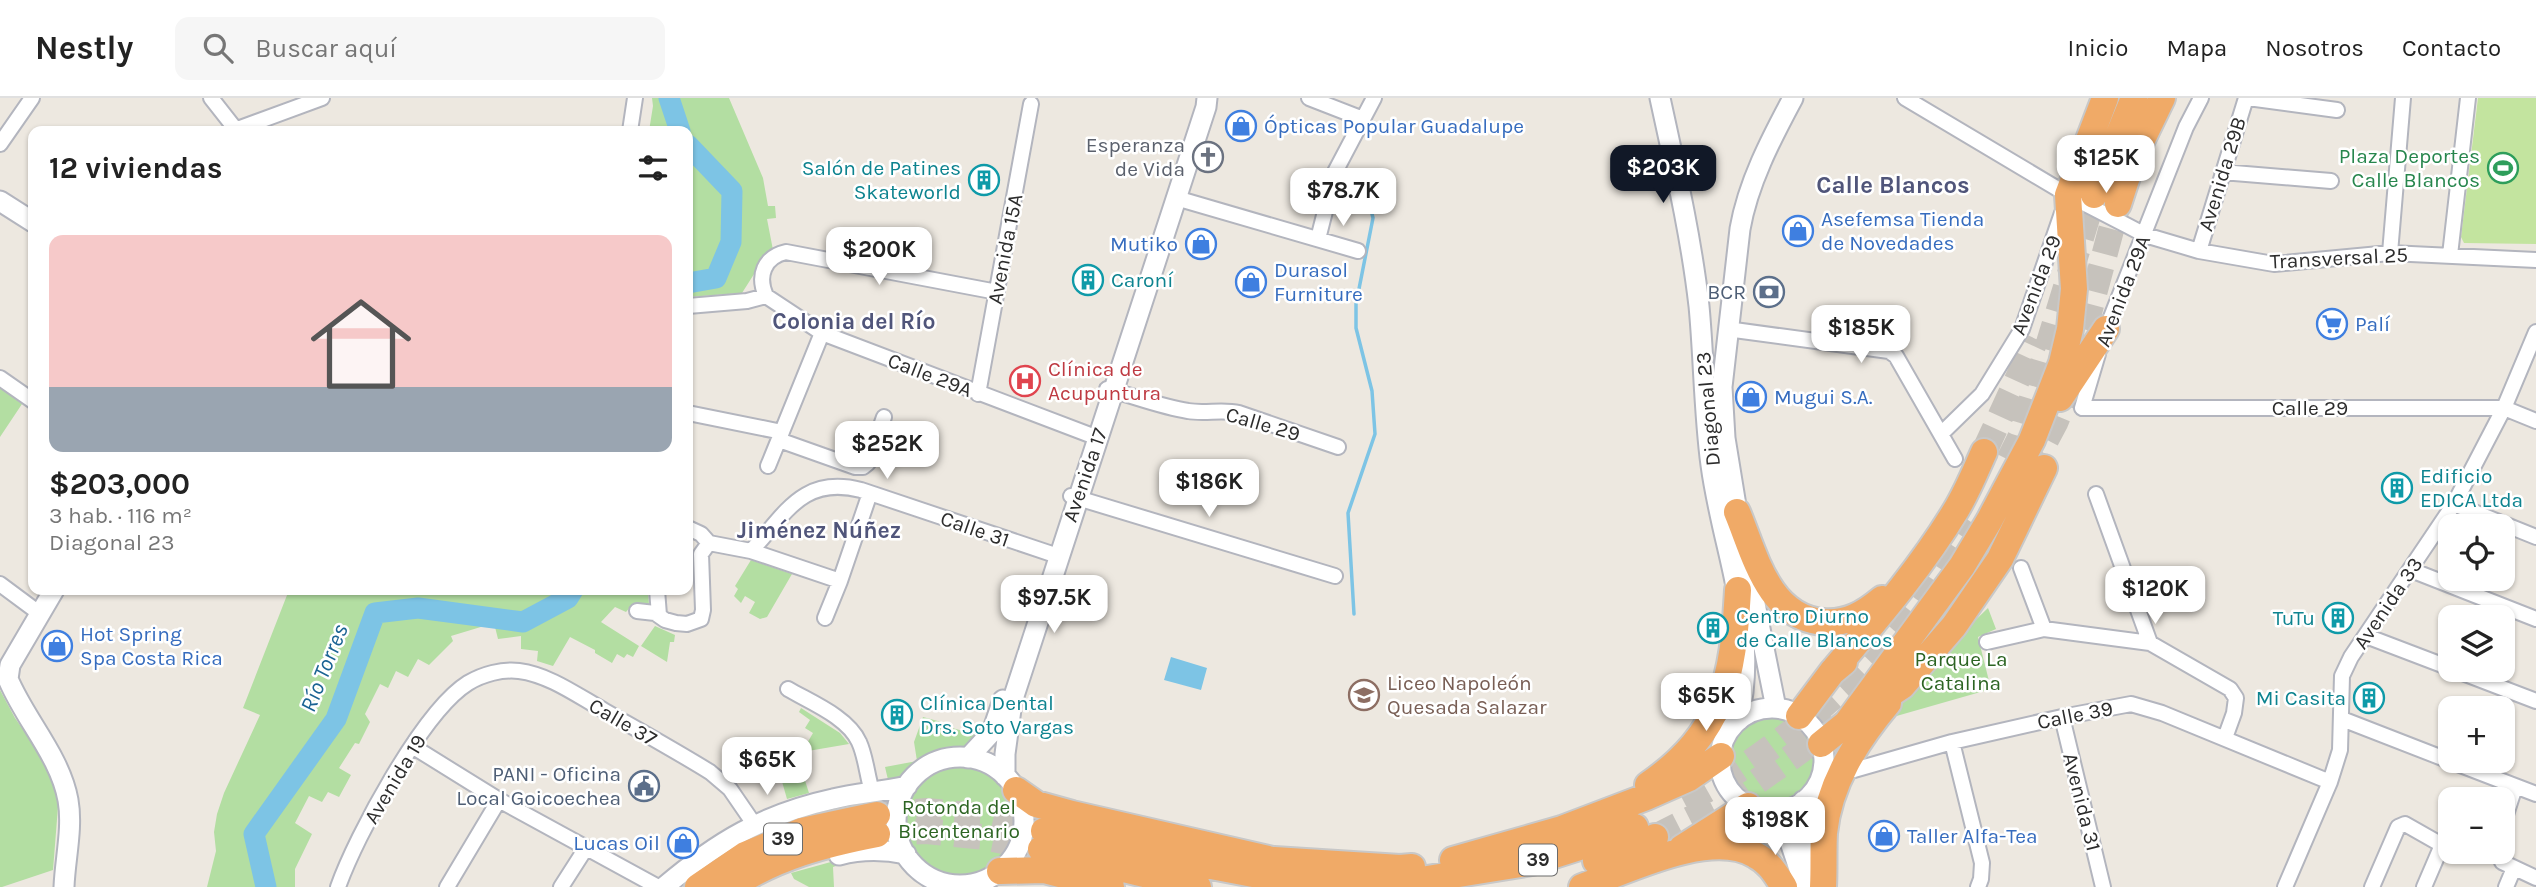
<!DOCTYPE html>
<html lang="es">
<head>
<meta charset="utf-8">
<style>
  :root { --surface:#fff; --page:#f6f6f6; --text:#222; --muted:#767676; --line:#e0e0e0; --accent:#111827 }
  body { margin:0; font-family:Karla,sans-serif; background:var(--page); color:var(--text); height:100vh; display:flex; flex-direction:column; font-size:26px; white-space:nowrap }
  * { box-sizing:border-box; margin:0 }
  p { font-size:23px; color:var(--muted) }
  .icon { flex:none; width:38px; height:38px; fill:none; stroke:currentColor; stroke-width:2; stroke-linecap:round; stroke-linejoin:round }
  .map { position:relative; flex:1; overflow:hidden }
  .panel { position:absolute; left:28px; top:28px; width:665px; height:469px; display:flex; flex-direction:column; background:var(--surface); border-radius:14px; box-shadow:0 2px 5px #0004 }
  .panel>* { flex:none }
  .fabs { position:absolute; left:2438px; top:416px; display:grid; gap:14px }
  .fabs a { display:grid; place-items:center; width:77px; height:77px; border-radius:14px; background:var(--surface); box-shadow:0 2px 5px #0004; font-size:35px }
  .price { position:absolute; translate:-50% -60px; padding:0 16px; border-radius:14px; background:#fff; color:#222; font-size:23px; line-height:46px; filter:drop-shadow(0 2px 4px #0008) }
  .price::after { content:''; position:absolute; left:50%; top:42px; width:21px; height:16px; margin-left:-10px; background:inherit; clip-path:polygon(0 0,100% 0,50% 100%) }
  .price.on { background:var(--accent); color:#fff }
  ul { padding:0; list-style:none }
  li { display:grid; align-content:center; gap:14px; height:371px; padding:0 21px }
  li span { display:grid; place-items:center; height:217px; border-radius:14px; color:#555 }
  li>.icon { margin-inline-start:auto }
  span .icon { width:126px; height:126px; fill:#fffc; stroke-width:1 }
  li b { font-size:30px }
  h2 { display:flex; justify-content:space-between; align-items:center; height:84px; padding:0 21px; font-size:30px }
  header { display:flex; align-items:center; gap:42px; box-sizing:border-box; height:98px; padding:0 35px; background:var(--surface); border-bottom:2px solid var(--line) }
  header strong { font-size:33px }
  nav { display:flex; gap:38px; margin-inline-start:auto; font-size:24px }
  .search { width:490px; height:63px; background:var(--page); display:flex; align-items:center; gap:18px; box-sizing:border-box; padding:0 24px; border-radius:14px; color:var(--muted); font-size:26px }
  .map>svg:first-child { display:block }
  .green { fill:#b3dea2 }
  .pitch { fill:#c3e49f }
  .water { fill:#7dc4e5 }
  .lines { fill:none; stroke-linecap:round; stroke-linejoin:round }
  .stream { stroke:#7dc4e5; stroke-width:3.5 }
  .river { stroke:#7dc4e5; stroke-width:21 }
  .highway-tunnel { stroke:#c6c2bc; stroke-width:26; stroke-dasharray:26 13; stroke-linecap:butt }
  .street-casing { stroke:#b3b5be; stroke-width:18 }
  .secondary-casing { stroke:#b3b5be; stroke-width:23 }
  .highway-casing { stroke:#c8c8c8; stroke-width:30 }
  .street { stroke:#fff; stroke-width:14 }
  .secondary { stroke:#fff; stroke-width:19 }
  .highway { stroke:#f0aa67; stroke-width:26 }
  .labels { text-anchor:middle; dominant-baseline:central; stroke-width:5; stroke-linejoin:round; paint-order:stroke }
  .shield { fill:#fff; stroke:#6b6b6b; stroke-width:2 }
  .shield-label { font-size:19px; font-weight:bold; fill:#2c2c2c }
  .shop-label { font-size:21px; fill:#366cbe; stroke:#fff; text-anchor:start }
  .worship-label { font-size:21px; fill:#5b616d; stroke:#fff; text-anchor:end }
  .leisure-label { font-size:21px; fill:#27864d; stroke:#fff; text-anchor:end }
  .culture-label { font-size:21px; fill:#0d838f; stroke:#fff; text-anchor:start }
  .street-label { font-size:21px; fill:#2c2c2c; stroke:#fff }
  .service-label { font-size:21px; fill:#4e5e75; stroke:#fff; text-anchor:end }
  .health-label { font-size:21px; fill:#be3a42; stroke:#fff; text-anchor:start }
  .park-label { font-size:21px; fill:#2c6422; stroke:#fff }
  .education-label { font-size:21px; fill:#785e54; stroke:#fff; text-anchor:start }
  .neighbourhood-label { font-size:23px; font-weight:bold; fill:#50557a; stroke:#fff }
  .water-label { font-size:23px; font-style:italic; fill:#1a6393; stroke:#fff }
  .quarter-label { font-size:24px; font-weight:bold; fill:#50557a; stroke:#fff }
</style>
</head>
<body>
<header>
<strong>Nestly</strong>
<div class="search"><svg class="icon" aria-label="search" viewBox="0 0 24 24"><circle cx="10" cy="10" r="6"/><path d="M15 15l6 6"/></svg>Buscar aquí</div>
<nav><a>Inicio</a><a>Mapa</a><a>Nosotros</a><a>Contacto</a></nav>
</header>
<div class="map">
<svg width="2536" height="789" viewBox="0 0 2536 789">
  <rect width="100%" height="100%" fill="#ede8e0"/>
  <path class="green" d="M 652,0 L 729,0 L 763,80 L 768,108 L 775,108 L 776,120 L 767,121 L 773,152 L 763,162 L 742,195 L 688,199 L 688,33 L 649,33 L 653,8 Z
    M 0,290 L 22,306 L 0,339 Z
    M 751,462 L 792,476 L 767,519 L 760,521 L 749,515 L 755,504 L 745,498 L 741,505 L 734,498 L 738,491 L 735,488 Z
    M 289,492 L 648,492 L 649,507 L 632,507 L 626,514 L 615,509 L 601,524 L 639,548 L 633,559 L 627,556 L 624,560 L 617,556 L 612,565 L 595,555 L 595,552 L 570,539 L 553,568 L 537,563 L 538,553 L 521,551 L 521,538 L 498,541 L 494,525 L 451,538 L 453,543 L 429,567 L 418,561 L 408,579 L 396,573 L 388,590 L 380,586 L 365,616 L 370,624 L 359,646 L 355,645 L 339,670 L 351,677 L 339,699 L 328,694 L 322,704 L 309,698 L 295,725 L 312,736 L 295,771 L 295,789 L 207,789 L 216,753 L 214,734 L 217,716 L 224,695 L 260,617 L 243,610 Z
    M 1988,510 L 1996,531 L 1978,539 L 1991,591 L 1886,621 L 1957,540 Z
    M 655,528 L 675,537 L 674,544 L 670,544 L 667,564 L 641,548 Z
    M 0,592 L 15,620 L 39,654 L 59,696 L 53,772 L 2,789 L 0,789 Z
    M 801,610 L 840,635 L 849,646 L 802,654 L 813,635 L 805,630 L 810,622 L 799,614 Z
    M1726 662a44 44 0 1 1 88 0a44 44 0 1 1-88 0Z
    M 923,619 L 945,625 L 945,628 L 985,639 L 962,658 C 928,649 927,666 907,684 L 889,686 L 885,669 L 917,663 L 914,644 Z
    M 779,650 L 796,655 L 809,695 L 787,701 L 779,673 L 776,674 L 773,663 L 779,660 L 775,653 Z
    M903 721a56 56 0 1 1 112 0a56 56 0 1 1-112 0Z
    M 838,762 L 839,767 L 833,769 L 834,789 L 809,789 L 794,781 L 791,775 Z"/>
  <path class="pitch" d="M 2478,0 L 2536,0 L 2536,146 L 2464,145 L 2461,139 Z"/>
  <path class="water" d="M 1171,559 L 1207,570 L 1201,592 L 1164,582 Z"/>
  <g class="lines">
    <path class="stream" d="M 1354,73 L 1369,103 L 1373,120 L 1356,206 L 1356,230 L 1372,293 L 1375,336 L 1348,415 L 1354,516"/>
    <path class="river" d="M 669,0 L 680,33
      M 688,47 L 732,93 L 731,144 L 716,180 L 688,185
      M 266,789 L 254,736 L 336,621 L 375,515 L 418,510 L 523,524 L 568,500 L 573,492"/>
    <path class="highway-tunnel" d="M 1984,354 L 2036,241
      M 2009,362 L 2020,340 L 2094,97
      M 2028,376 L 2055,325 L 2068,293 L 2118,106
      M 1684,704 C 1766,662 1847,593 1907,523 C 1932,494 1952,458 1974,426
      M 877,717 L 927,713 L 987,719 L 1044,733
      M 877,736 L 926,733 L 984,739 L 1041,751
      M 1655,739 L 1738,697 L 1807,648 L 1835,623"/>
    <g class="street-casing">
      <path id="street" d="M 211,0 L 237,33
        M 1309,0 L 1363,21
        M 1905,0 L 2068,97 L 2128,128 L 2145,137 L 2199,153 L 2274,166 L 2390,155 L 2536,162
        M 2248,0 L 2337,12
        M 232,33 L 322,0
        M 630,33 L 635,0
        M 0,46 L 32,0
        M 2222,74 L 2331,83
        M 1176,100 L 1358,153
        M 1318,141 L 1335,74 L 1374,0
        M 2199,153 L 2246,0
        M 2390,155 L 2403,0
        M 2450,157 L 2468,0
        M 766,198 C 757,178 764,159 786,154 L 997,194
        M 688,208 L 747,203 L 766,198 L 822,235 L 1098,340
        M 1727,231 L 1889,253 L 1896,258 L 1955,361
        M 2104,237 L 2186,29 L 2201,0
        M 2098,256 L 2082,310 L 2504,310 L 2536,323
        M 0,280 L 33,303
        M 1107,291 C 1134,298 1161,309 1188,313 C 1205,316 1222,311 1239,315 L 1338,349
        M 978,296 L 1031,6
        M 688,315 L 782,334
        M 1941,336 L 1982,296 L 2022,231 L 2062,115
        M 779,342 L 855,369 L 863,369 L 868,365 L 884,319
        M 768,368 L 822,235
        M 2096,396 L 2150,545
        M 1071,398 L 1335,478
        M 2454,406 L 2536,439
        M 688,430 L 701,436 L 709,445 L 751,453 L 840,483
        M 751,453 C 785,417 802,377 861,392 L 1058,458
        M 2021,470 L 2044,531
        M 2411,472 L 2536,521
        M 0,486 L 39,515
        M 657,492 L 659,517
        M 637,513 L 655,515 L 665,522 L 676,525 L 687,526 L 701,521 L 703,512 L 701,456 L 709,445
        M 825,520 L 840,483 L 870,395
        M 2366,538 L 2450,570
        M 1987,544 L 2044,531 L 2150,545 L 2230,591 L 2236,600 L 2234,615 L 2225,640
        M 2455,572 L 2536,603
        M 788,591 C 810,604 848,619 859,644 C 866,659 867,678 872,693
        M 2062,619 L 2103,789
        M 2342,621 L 2450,663
        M 1952,644 L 1982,765 L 1981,781 L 1978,789
        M 412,648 L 499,702 L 658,789
        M 2450,663 L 2536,696
        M 1854,672 L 1952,644 L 2062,619 L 2131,606 L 2162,615 L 2330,684
        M 2502,729 L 2515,689
        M 2498,754 L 2502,764 L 2536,780
        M 338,789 C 356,738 423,613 468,585 C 483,576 502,571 519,573 C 550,577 578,598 605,613 C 640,633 676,653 710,674 L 730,691 L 754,726
        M 447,789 L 499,702
        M 561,789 L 586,750
        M 2285,789 L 2330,684 L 2340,652 L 2342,578 L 2351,559 L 2454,406 L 2504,310 L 2536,234
        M 2372,789 L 2398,729 L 2405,726 L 2442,747 L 2424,789
        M 2506,789 L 2514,770"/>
    </g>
    <g class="secondary-casing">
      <path id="secondary" d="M 1660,0 C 1675,69 1691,138 1699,208 C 1704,261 1704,315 1711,367 C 1723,457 1760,529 1738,623
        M 0,103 L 33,124
        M 1739,426 L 1725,340 L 1722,289 L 1740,131 C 1748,85 1771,41 1793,0
        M 1745,456 L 1776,610
        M 54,492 L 10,567 L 8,581 C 25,622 60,658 68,702 C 73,730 65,761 64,789
        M1720 662a52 52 0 1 1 104 0a52 52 0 1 1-104 0Z
        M896 723a64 64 0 1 1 128 0a64 64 0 1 1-128 0Z
        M 968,660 L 992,634 L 1003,602
        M 1005,678 L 1005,656 L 1012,604 L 1206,9 L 1207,0
        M 1803,703 L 1811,774
        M 1766,713 L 1786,732 L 1805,789
        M 839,757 C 862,751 882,751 906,756
        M 664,789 C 717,744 764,716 833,701 C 857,695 882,694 907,688"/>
    </g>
    <g class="highway-casing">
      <path id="highway" d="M 2094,97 L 2134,0
        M 2118,106 L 2133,60 L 2162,0
        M 2060,300 L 2106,231
        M 1737,414 C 1755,457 1768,519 1823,524 C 1847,526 1864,516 1882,501
        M 1832,574 C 1875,523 1921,470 1956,412 C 1967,394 1975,374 1984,354
        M 1863,614 L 1902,588 L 1954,528 L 2000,461 L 2044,370
        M 1799,618 L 1832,574 L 1844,564
        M 1821,646 L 1847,625 L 1962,468 L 1989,423 L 2032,342 L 2062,265 L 2070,231 L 2074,191 L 2068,97 L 2105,0
        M 1648,687 C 1724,634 1733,580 1738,492
        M 1016,692 L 1036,706 L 1072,716 L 1281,764
        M 1044,733 L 1138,754 L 1290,783 L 1357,788 L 1415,783 L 1532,764 L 1601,742 L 1635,729
        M 1682,750 L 1748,708
        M 1041,751 L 1198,789
        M 1274,762 L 1400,770 L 1412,769
        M 1453,762 L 1562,731 L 1646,699 L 1689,680 L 1721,658
        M 1596,763 L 1655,739
        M 1000,773 L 1044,772 L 1111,789
        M 698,789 L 745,757 L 802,733 L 877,717
        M 731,789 C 775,759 825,746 877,736
        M 1582,789 C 1626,773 1711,730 1755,757 C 1769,764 1776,776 1784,789
        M 1823,789 C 1824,771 1823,752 1824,735 C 1829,685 1857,642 1888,605"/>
    </g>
    <use href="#street" class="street"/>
    <use href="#secondary" class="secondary"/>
    <use href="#highway" class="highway"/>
  </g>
  <defs>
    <g id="shop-ring" transform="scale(1.575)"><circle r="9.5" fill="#fff" stroke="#3f7fe0" stroke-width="1.5"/><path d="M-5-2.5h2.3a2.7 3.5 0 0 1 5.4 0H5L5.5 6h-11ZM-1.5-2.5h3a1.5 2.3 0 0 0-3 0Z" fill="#3f7fe0"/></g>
    <g id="church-ring" transform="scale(1.575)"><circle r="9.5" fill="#fff" stroke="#6b7280" stroke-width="1.5"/><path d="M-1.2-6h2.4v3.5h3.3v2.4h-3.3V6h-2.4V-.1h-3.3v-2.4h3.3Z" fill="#6b7280"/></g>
    <g id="stadium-ring" transform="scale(1.575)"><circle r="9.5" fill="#fff" stroke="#2e9e5b" stroke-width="1.5"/><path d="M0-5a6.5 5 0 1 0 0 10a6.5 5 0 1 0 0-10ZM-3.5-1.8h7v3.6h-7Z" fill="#2e9e5b"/></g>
    <g id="building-ring" transform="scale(1.575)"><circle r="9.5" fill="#fff" stroke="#0f9aa8" stroke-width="1.5"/><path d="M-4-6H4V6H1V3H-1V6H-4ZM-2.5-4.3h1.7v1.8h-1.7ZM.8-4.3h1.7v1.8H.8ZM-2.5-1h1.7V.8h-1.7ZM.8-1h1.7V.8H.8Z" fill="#0f9aa8"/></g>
    <g id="bank-ring" transform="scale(1.575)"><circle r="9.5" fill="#fff" stroke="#5c6f8a" stroke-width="1.5"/><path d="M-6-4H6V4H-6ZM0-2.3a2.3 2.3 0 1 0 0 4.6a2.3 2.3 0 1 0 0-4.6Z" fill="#5c6f8a"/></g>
    <g id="supermarket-ring" transform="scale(1.575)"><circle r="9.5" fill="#fff" stroke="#3f7fe0" stroke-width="1.5"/><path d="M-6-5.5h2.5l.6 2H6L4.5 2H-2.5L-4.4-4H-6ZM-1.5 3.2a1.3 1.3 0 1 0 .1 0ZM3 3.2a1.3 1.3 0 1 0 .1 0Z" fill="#3f7fe0"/></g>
    <g id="hospital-ring" transform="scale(1.575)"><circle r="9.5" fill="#fff" stroke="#e0444e" stroke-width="1.5"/><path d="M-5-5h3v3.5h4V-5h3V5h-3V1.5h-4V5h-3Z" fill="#e0444e"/></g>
    <g id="school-ring" transform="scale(1.575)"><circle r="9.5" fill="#fff" stroke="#8d6e63" stroke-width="1.5"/><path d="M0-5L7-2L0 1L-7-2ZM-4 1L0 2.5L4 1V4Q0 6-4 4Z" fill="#8d6e63"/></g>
    <g id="civic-ring" transform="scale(1.575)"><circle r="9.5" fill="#fff" stroke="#5c6f8a" stroke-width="1.5"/><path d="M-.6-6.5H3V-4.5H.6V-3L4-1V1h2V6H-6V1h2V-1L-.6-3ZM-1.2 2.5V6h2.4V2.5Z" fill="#5c6f8a"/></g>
  </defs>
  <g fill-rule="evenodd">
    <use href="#shop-ring" x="1241" y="28"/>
    <use href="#church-ring" x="1208" y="59"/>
    <use href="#stadium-ring" x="2503" y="70"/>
    <use href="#building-ring" x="984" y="82"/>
    <use href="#shop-ring" x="1798" y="133"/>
    <use href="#shop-ring" x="1201" y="146"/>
    <use href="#building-ring" x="1088" y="182"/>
    <use href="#shop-ring" x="1251" y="184"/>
    <use href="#bank-ring" x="1769" y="194"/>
    <use href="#supermarket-ring" x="2332" y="226"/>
    <use href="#hospital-ring" x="1025" y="283"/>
    <use href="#shop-ring" x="1751" y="299"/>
    <use href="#building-ring" x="2397" y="390"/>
    <use href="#building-ring" x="2338" y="520"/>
    <use href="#building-ring" x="1713" y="530"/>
    <use href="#shop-ring" x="57" y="548"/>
    <use href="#school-ring" x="1364" y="597"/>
    <use href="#building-ring" x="2369" y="600"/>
    <use href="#building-ring" x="897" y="617"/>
    <use href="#civic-ring" x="644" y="688"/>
    <use href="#shop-ring" x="1884" y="738"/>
    <use href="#shop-ring" x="683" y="745"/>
  </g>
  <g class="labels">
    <g class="shield">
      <rect x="764" y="725.5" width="38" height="31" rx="5"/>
      <rect x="1519" y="746.5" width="38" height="31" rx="5"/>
    </g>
    <g class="shield-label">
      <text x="783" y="741">39</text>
      <text x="1538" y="762">39</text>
    </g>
    <g class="shop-label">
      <text x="1264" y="28">Ópticas Popular Guadalupe</text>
      <text x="1821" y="121">Asefemsa Tienda<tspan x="1821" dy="24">de Novedades</tspan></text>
      <text x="1178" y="146" text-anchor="end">Mutiko</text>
      <text x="1274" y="172">Durasol<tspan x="1274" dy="24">Furniture</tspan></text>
      <text x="2355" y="226">Palí</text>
      <text x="1774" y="299">Mugui S.A.</text>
      <text x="80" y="536">Hot Spring<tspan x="80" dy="24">Spa Costa Rica</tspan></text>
      <text x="1907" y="738">Taller Alfa-Tea</text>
      <text x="660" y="745" text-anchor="end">Lucas Oil</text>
    </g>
    <g class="worship-label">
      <text x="1185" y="47">Esperanza<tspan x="1185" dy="24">de Vida</tspan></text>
    </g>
    <g class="leisure-label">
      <text x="2480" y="58">Plaza Deportes<tspan x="2480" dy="24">Calle Blancos</tspan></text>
    </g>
    <g class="culture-label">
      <text x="961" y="70" text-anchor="end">Salón de Patines<tspan x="961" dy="24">Skateworld</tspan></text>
      <text x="1111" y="182">Caroní</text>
      <text x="2420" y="378">Edificio<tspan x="2420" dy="24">EDICA Ltda</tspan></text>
      <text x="1736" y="518">Centro Diurno<tspan x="1736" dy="24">de Calle Blancos</tspan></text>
      <text x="2315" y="520" text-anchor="end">TuTu</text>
      <text x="2346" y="600" text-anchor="end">Mi Casita</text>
      <text x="920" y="605">Clínica Dental<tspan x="920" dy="24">Drs. Soto Vargas</tspan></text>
    </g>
    <g class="street-label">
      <text transform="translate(2222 76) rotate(-73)">Avenida 29B</text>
      <text transform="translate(1005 151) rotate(-79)">Avenida 15A</text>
      <text transform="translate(2339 160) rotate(-3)">Transversal 25</text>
      <text transform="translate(2036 187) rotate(-69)">Avenida 29</text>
      <text transform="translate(2123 193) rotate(-69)">Avenida 29A</text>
      <text transform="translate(930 277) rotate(21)">Calle 29A</text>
      <text x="2310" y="310">Calle 29</text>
      <text transform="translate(1708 311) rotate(-95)">Diagonal 23</text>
      <text transform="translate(1263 326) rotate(16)">Calle 29</text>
      <text transform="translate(1085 377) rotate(-71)">Avenida 17</text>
      <text transform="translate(975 431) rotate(19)">Calle 31</text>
      <text transform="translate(2388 505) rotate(-56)">Avenida 33</text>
      <text transform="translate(2075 617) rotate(-11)">Calle 39</text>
      <text transform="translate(623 624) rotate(30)">Calle 37</text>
      <text transform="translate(395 681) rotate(-59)">Avenida 19</text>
      <text transform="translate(2082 704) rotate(76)">Avenida 31</text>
    </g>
    <g class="service-label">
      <text x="1746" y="194">BCR</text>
      <text x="621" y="676">PANI - Oficina<tspan x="621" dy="24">Local Goicoechea</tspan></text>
    </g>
    <g class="health-label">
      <text x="1048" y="271">Clínica de<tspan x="1048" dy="24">Acupuntura</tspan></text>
    </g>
    <g class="park-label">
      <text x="1961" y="561">Parque La<tspan x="1961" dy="24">Catalina</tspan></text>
      <text x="959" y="709">Rotonda del<tspan x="959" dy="24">Bicentenario</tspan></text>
    </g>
    <g class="education-label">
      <text x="1387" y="585">Liceo Napoleón<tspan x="1387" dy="24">Quesada Salazar</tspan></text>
    </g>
    <g class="neighbourhood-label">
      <text x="854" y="223">Colonia del Río</text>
      <text x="819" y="432">Jiménez Núñez</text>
    </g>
    <g class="water-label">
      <text transform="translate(324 570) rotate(-68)">Río Torres</text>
    </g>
    <g class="quarter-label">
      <text x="1893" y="87">Calle Blancos</text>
    </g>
  </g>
</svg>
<div class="fabs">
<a><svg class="icon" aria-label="locate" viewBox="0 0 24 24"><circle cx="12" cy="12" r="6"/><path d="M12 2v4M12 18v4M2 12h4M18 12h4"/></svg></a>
<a><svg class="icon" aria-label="layers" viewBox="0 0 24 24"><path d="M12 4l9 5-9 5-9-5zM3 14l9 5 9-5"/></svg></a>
<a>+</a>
<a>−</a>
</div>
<b class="price" style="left:2106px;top:97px">$125K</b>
<b class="price on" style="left:1663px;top:107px">$203K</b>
<b class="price" style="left:1343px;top:130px">$78.7K</b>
<b class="price" style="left:879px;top:189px">$200K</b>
<b class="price" style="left:1861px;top:267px">$185K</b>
<b class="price" style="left:887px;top:383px">$252K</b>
<b class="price" style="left:1209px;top:421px">$186K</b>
<b class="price" style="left:2155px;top:528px">$120K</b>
<b class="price" style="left:1054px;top:537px">$97.5K</b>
<b class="price" style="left:1706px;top:635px">$65K</b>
<b class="price" style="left:767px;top:699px">$65K</b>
<b class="price" style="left:1775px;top:759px">$198K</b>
<section class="panel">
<h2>12 viviendas<svg class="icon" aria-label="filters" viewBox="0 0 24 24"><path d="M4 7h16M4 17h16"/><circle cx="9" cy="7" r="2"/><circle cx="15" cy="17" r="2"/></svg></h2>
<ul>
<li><span style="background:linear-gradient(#f6c9c9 70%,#9aa5b1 0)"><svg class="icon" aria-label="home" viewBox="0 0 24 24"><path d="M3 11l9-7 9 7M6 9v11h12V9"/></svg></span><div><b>$203,000</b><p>3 hab. · 116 m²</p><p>Diagonal 23</p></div></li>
</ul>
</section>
</div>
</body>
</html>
